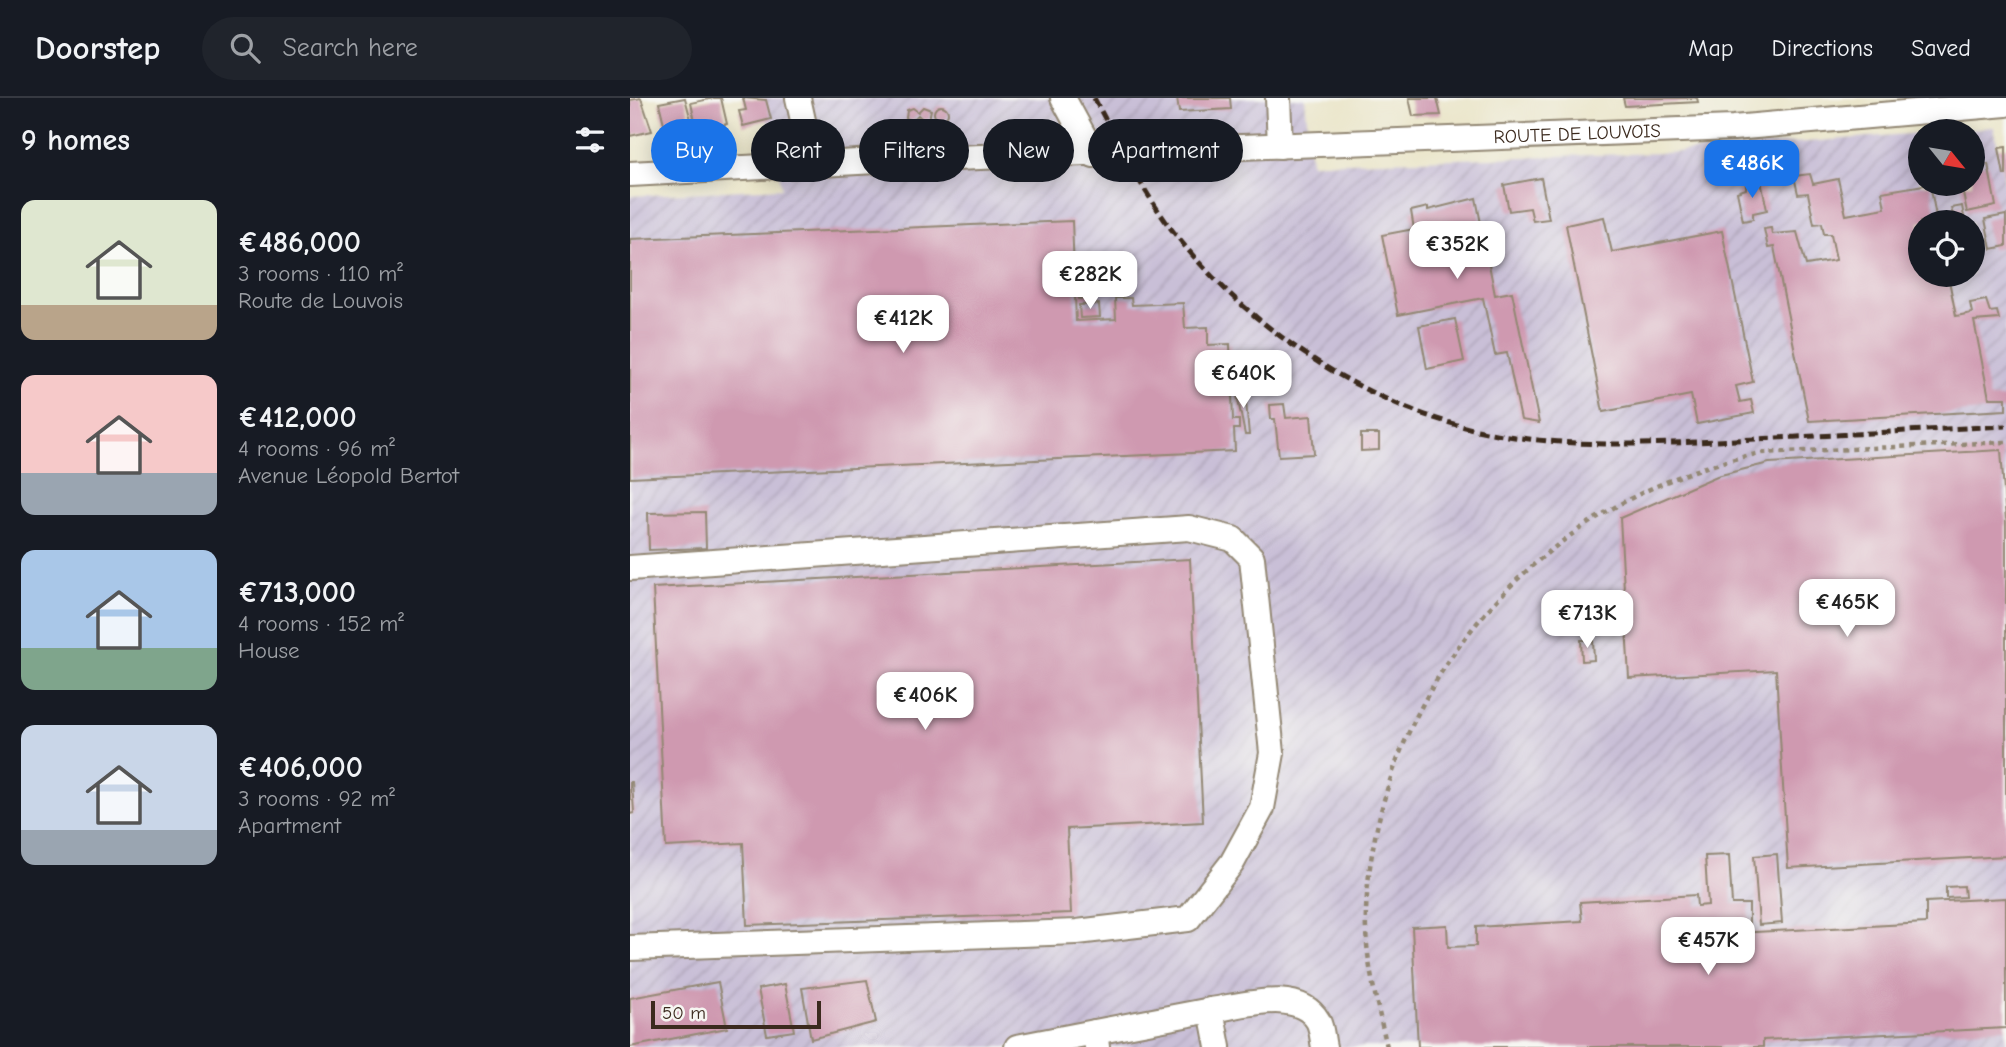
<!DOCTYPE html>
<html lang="en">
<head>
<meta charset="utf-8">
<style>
  :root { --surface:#171b24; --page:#20242c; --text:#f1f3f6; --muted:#9ea1a6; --line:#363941; --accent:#1a73e8 }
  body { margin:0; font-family:"Comic Neue",sans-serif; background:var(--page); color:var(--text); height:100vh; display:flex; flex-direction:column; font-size:26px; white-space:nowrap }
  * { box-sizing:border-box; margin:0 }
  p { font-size:23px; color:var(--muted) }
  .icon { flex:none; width:38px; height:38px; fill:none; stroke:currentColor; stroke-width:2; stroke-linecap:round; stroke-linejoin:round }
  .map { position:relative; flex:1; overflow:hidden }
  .drawer { display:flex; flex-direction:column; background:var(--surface); width:630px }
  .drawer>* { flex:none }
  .guide { position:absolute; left:21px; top:21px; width:665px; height:63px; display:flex; gap:14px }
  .needle { width:46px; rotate:120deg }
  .fabs { position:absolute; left:1278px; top:21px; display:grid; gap:14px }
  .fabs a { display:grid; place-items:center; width:77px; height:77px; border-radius:50%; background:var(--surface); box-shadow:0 4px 18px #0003; font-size:35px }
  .scale { position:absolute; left:21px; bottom:18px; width:170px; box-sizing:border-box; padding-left:7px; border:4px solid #3b2a1e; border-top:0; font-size:19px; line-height:24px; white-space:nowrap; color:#3b2a1e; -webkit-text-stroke:5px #f6f6f2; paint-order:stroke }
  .price { position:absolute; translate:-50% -60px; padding:0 16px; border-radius:14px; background:#fff; color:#222; font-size:23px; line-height:46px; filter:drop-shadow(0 2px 4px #0008) }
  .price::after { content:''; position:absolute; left:50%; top:42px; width:21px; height:16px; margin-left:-10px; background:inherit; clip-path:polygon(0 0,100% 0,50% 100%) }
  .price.current { background:var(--accent); color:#fff }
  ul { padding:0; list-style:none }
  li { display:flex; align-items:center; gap:21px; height:175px; padding:0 21px }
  li span { display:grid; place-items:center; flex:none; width:196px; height:140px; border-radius:14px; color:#555 }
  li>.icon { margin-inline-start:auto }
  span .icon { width:84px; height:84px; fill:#fffc; stroke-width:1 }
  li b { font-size:30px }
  h2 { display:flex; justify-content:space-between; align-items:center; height:84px; padding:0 21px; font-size:30px }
  .tag { padding:0 24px; border-radius:32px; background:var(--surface); box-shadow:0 4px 18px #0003; font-size:24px; line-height:63px }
  .tag.current { background:var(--accent); color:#fff }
  header { display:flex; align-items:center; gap:42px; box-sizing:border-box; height:98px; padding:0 35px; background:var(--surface); border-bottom:2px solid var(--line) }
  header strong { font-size:33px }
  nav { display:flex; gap:38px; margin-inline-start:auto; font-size:24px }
  .search { width:490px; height:63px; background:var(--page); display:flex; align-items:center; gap:18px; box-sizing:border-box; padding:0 24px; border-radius:38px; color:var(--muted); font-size:26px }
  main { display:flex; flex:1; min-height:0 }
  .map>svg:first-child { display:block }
  .industrial { fill:url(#industrial-furrows); fill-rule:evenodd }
  .building { fill:#cf99b0 }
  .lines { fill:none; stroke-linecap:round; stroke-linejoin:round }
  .minor-casing { stroke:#938874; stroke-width:28 }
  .path { stroke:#938874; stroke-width:4.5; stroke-dasharray:5 5; stroke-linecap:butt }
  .minor { stroke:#fff; stroke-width:24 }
  .rail { stroke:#3b2a1e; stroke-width:5; stroke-dasharray:10 5; stroke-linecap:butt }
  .labels { text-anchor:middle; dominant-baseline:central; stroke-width:5; stroke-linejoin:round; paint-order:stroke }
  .street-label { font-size:19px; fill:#3b2a1e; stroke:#f6f6f2 }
</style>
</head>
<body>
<header>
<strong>Doorstep</strong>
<div class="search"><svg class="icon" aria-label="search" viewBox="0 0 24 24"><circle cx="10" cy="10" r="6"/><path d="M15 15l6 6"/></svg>Search here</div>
<nav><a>Map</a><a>Directions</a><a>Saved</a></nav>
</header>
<main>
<section class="drawer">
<h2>9 homes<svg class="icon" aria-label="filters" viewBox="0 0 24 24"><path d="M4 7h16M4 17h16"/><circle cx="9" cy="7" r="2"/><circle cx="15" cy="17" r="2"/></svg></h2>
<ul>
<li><span style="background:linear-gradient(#dfe7d0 75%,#b9a48a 0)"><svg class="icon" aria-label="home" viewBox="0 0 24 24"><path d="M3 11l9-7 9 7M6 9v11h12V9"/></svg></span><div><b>€486,000</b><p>3 rooms · 110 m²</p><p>Route de Louvois</p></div></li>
<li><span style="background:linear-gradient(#f6c9c9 70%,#9aa5b1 0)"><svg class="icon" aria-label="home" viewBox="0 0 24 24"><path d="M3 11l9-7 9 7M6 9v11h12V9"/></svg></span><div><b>€412,000</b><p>4 rooms · 96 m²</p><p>Avenue Léopold Bertot</p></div></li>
<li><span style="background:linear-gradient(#a9c7e8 70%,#7fa58c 0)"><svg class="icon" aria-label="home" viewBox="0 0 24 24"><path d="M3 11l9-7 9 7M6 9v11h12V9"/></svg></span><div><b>€713,000</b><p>4 rooms · 152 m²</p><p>House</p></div></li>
<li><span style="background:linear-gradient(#c9d6e8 75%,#9aa5b1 0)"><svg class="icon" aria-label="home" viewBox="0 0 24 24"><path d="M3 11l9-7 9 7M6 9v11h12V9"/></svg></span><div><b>€406,000</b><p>3 rooms · 92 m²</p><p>Apartment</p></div></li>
</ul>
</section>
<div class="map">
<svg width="1376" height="949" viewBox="0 0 1376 949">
  <defs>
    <pattern id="industrial-furrows" width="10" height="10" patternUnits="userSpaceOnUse" patternTransform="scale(1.75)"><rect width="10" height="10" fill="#c9bfd7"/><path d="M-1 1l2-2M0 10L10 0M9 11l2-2" fill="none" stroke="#aea4b8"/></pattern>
  </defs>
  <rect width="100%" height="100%" fill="#f6f6f2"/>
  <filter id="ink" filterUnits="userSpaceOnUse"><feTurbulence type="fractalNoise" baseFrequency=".0143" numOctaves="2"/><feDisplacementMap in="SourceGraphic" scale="14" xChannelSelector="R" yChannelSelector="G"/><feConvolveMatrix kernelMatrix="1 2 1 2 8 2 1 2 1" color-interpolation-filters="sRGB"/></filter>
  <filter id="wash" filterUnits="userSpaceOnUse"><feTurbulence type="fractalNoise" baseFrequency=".00686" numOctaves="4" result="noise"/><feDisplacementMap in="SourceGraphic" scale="28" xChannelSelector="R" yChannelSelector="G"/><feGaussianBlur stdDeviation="1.57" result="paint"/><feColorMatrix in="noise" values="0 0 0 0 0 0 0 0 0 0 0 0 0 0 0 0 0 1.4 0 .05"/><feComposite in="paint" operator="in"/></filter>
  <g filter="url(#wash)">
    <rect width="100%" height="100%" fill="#ebe6cb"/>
    <path class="industrial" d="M 133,0 L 675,0 L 681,65 L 1035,55 L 1290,35 L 1290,86 L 1342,86 L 1342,33 L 1311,33 L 1364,29 L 1376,91 L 1376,949 L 0,949 L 0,98 L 152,90 ZM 1290,124 L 1342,124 L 1342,177 L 1290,177 Z"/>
    <g id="blocks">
      <path class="building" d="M 11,0 L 22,33 L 0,38 L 0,2 Z
        M 55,0 L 62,26 L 36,34 L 29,5 Z
        M 84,0 L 91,0 L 97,26 L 67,33 L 61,5 Z
        M 113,0 L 136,2 L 141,21 L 113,28 L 109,13 L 116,12 Z
        M 547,0 L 600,0 L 601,11 L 549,14 Z
        M 779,0 L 807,0 L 811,17 L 783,18 Z
        M 993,0 L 1067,0 L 1068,4 L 995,8 Z
        M304 15a7 7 0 1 1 14 0a7 7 0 1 1-14 0Z
        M 293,9 L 301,12 L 299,21 L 293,22 L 288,17 L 282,23 L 276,20 L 277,12 L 283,10 L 288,14 Z
        M 1376,49 L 1376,77 L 1374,77 L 1369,50 Z
        M 1358,66 L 1366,108 L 1337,114 L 1331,86 L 1342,86 L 1342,69 Z
        M 1180,76 L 1183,86 L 1208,81 L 1216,117 L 1255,110 L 1252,94 L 1300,86 L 1307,124 L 1290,124 L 1290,177 L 1318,177 L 1326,218 L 1342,215 L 1340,205 L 1356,202 L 1360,214 L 1367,213 L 1369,221 L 1344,223 L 1359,300 L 1376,300 L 1376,312 L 1179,323 L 1144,149 L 1138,150 L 1134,131 L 1141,130 L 1142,136 L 1167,134 L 1176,167 L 1206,162 L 1201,136 L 1194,136 L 1192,125 L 1184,126 L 1178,95 L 1168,96 L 1164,78 Z
        M 911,80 L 919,121 L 903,123 L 900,110 L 879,113 L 874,87 Z
        M 1131,83 L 1137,112 L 1123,115 L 1123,121 L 1113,123 L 1107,94 L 1116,91 L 1116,86 Z
        M 846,100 L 865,197 L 882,194 L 909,325 L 891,322 L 877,255 L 865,257 L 853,200 L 768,217 L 752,137 L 784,131 L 781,113 L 798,109 L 798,112 Z
        M 1332,108 L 1335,124 L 1325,124 L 1321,110 Z
        M 1376,117 L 1376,148 L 1361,151 L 1355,121 Z
        M 974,119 L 982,154 L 1092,133 L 1123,284 L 1106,288 L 1110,304 L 1121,302 L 1124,315 L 1067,326 L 1061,297 L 973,314 L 936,127 Z
        M 442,123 L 446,223 L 486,221 L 485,200 L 501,200 L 502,207 L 553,205 L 555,230 L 578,229 L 578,247 L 600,246 L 603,322 L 609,322 L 609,331 L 604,331 L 605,353 L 0,380 L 0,141 Z
        M 448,169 L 467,169 L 468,200 L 449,201 Z
        M 469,206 L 470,219 L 450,220 L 449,207 Z
        M 825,221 L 834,263 L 797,271 L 789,228 Z
        M 606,292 L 615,292 L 619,337 L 615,337 Z
        M 654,306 L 656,320 L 681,318 L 684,356 L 649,358 L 645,321 L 641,321 L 640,307 Z
        M 731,336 L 749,336 L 749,352 L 731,353 Z
        M 1371,352 L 1376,424 L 1376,758 L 1158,770 L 1146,572 L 999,580 L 990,420 L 1087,378 L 1139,365 Z
        M 75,414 L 76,450 L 19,452 L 18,415 Z
        M 560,461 L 573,724 L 437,731 L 441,815 L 117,827 L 113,745 L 36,749 L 23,490 Z
        M 951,542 L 963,542 L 964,562 L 952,563 Z
        M 0,684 L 2,684 L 4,715 L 0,716 Z
        M 1147,756 L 1152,825 L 1129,827 L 1124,758 Z
        M 1099,757 L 1102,806 L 1119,806 L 1119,831 L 1068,834 L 1069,837 L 1296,825 L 1296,804 L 1376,800 L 1376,930 L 1133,942 L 1133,949 L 788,949 L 782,829 L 817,827 L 818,849 L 846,848 L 846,829 L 952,823 L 950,804 L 1066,797 L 1067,808 L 1078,807 L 1075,758 Z
        M 1334,788 L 1335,799 L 1316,800 L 1316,789 Z
        M 237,882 L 246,924 L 181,941 L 172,890 Z
        M 88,884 L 97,930 L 0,949 L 0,900 Z
        M 155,886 L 164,933 L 137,937 L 128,891 Z"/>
    </g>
  </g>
  <g filter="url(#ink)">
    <use href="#blocks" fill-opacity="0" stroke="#938874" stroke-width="2"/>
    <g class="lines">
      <g class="minor-casing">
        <g id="minor">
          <path d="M 168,0 L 183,67"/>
          <path d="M 433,0 L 464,57"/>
          <path d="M 648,0 L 650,48"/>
          <path id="s1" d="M 0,76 L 247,63 L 1103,30 L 1376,6"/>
          <path d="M 0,470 L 559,430 L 603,441 L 622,460 L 642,655 L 632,710 L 602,765 L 558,821 L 447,834 L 0,850"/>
          <path d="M 581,912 C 611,908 669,889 688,923 C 692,930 692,941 694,949"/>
          <path d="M 465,934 L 581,912 L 588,949"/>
          <path d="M 387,949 L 465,934 L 467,949"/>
        </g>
      </g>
      <path class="path" d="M 757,949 C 747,905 734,858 736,813 C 746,588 911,398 1131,355 L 1376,344"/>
      <use href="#minor" class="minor"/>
      <path class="rail" d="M 464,0 C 487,43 510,88 539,128 C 608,220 716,296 827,327 C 918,352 1013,347 1106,342 C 1196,338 1286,332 1376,328"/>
    </g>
  </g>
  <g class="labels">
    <g class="street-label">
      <text stroke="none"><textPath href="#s1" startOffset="948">ROUTE DE LOUVOIS</textPath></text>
    </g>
  </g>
</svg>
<div class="fabs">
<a><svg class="needle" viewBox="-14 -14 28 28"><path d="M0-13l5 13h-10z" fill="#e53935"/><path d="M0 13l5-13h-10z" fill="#9ea1a6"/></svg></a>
<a><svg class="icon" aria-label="locate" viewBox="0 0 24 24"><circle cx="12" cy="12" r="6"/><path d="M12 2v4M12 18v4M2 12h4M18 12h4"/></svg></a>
</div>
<div class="scale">50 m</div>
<b class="price current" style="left:1122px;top:102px">€486K</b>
<b class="price" style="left:827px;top:183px">€352K</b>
<b class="price" style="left:460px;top:213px">€282K</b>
<b class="price" style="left:273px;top:257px">€412K</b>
<b class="price" style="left:613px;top:312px">€640K</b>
<b class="price" style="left:1217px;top:541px">€465K</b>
<b class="price" style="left:957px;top:552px">€713K</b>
<b class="price" style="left:295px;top:634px">€406K</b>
<b class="price" style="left:1078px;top:879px">€457K</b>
<div class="guide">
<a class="tag current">Buy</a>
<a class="tag">Rent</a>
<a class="tag">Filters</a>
<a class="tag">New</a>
<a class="tag">Apartment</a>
</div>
</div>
</main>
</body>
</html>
